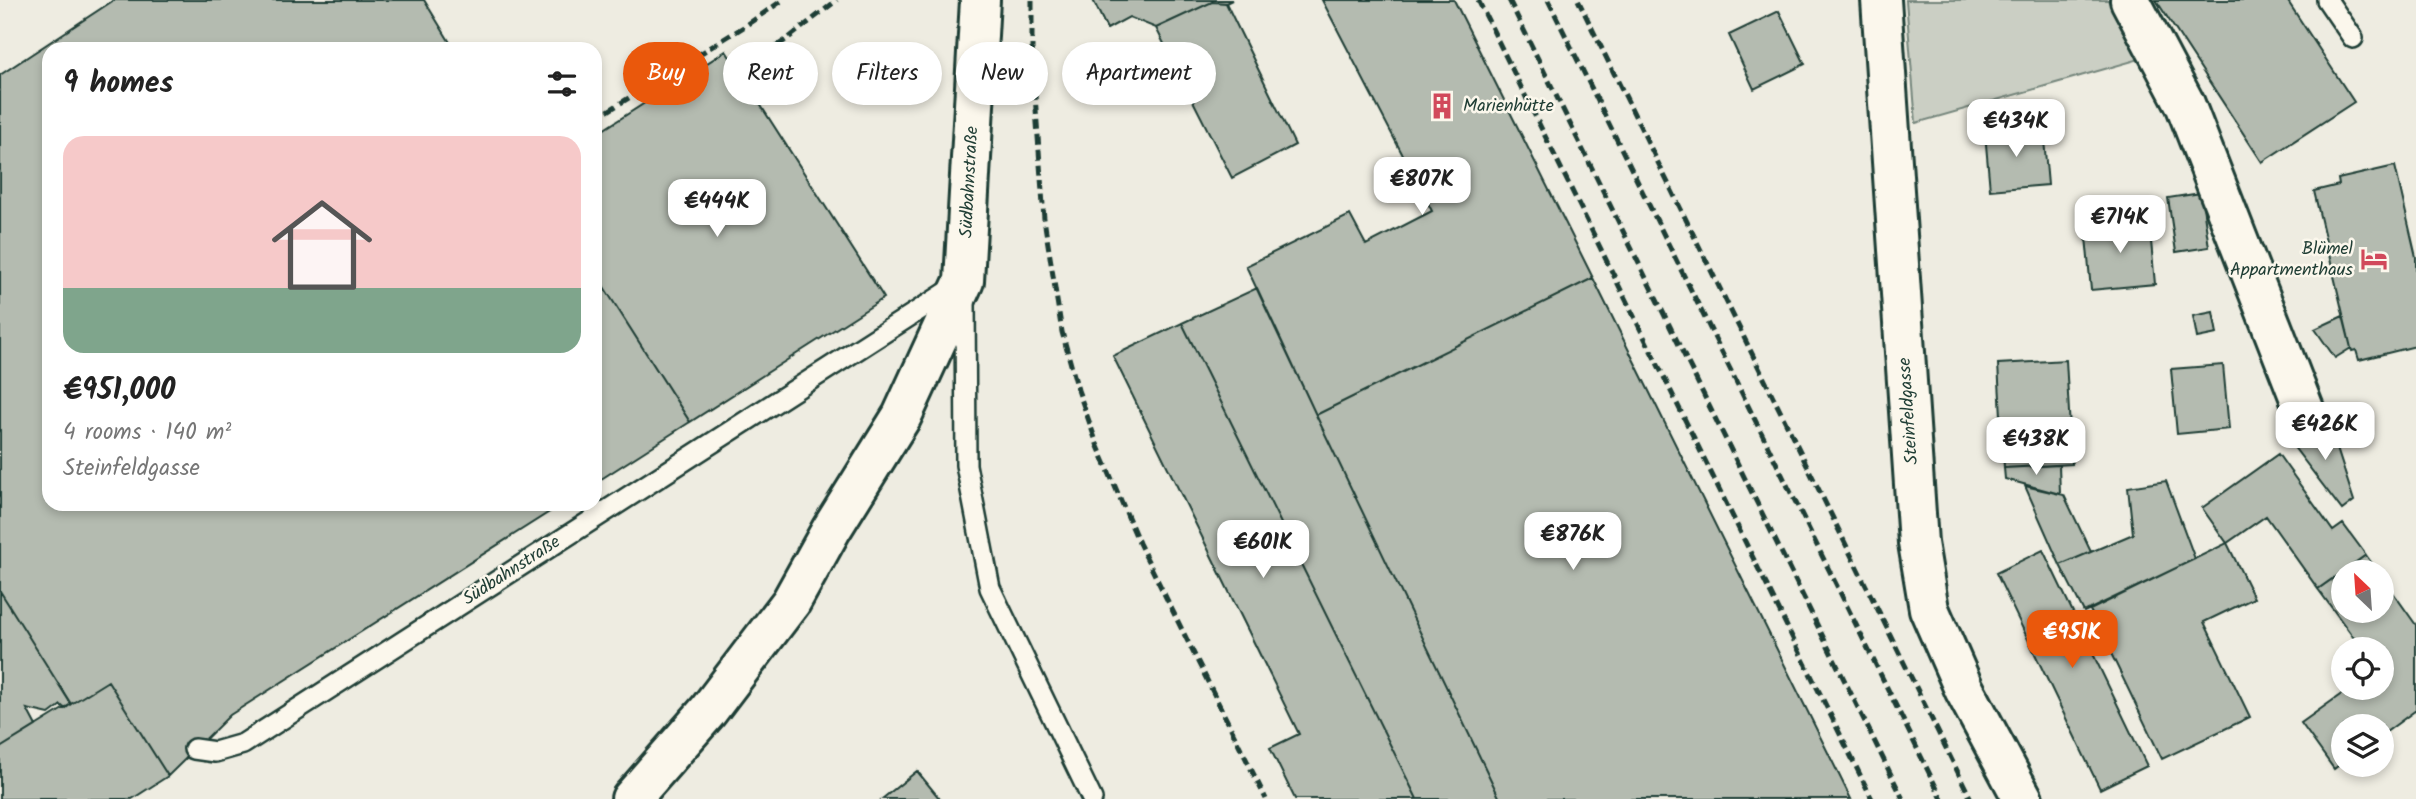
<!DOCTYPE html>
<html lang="en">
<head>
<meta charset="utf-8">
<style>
  :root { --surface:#fff; --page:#f6f6f6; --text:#222; --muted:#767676; --accent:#ea580c }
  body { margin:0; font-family:Kalam,sans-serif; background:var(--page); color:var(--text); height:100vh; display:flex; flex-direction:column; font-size:26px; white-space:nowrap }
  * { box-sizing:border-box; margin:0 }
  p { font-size:23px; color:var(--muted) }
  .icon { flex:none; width:38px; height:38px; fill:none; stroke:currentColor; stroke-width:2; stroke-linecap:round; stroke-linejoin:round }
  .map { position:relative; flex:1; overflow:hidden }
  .details { position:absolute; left:42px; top:42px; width:560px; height:469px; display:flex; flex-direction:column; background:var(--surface); border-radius:21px; box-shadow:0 4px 10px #0003 }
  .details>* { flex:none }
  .top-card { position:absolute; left:623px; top:42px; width:665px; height:63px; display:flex; gap:14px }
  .needle { width:46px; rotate:335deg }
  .fabs { position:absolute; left:2331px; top:560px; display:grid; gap:14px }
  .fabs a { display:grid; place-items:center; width:63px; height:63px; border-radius:50%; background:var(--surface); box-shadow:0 4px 10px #0003; font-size:35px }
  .price { position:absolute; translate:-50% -60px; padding:0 16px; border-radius:14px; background:#fff; color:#222; font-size:23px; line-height:46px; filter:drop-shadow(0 2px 4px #0008) }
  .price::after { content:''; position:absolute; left:50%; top:42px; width:21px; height:16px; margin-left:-10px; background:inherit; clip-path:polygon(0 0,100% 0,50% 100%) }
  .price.current { background:var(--accent); color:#fff }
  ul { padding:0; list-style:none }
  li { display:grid; align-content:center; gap:14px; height:371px; padding:0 21px }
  li span { display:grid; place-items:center; height:217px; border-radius:21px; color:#555 }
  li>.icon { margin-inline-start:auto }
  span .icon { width:126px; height:126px; fill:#fffc; stroke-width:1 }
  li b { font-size:30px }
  h2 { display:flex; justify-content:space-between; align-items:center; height:84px; padding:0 21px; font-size:30px }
  .chip { padding:0 24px; border-radius:32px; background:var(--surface); box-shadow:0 4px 10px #0003; font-size:24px; line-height:63px }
  .chip.current { background:var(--accent); color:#fff }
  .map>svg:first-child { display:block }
  .green { fill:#cbcfc4; stroke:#75867c; stroke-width:2 }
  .building { fill:#b4bbb0; stroke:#1f3d34; stroke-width:2 }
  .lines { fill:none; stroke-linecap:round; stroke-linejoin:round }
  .lane-casing { stroke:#1f3d34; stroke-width:24 }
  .street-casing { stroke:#1f3d34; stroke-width:44 }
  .lane { stroke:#fbf7ec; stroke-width:19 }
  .street { stroke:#fbf7ec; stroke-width:38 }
  .rail { stroke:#1f3d34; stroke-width:5; stroke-dasharray:10 5; stroke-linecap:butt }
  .labels { text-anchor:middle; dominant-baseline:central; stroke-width:5; stroke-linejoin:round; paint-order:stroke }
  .poi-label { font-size:18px; fill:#1f3d34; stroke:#fbf7ec; text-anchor:start }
  .street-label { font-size:18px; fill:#1f3d34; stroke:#fbf7ec }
</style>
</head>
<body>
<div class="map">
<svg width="2416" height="799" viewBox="0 0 2416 799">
  <rect width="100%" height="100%" fill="#eeece1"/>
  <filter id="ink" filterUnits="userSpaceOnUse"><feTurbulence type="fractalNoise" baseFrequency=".0143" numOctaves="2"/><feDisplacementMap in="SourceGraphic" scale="14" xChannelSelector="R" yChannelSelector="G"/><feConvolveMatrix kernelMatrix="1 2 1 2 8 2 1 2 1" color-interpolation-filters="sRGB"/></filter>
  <g filter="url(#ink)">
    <path class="green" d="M 1906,0 L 2108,0 L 2140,59 L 1916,123 Z"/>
    <path class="building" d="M 114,0 L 424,0 L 454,49 L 49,49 L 49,504 L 562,504 L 230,715 L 168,776 L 108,681 L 71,704 L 0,591 L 0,75 Z
      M 1093,0 L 1232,0 L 1226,3 L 1212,2 L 1156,28 L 1129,17 L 1107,29 Z
      M 1322,0 L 1454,0 L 1593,278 L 1316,415 L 1246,266 L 1350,215 L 1366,245 L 1432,211 Z
      M 2156,0 L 2287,0 L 2354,102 L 2262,162 Z
      M 1212,2 L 1226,3 L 1295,145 L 1232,178 L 1156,28 Z
      M 1779,11 L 1805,64 L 1754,89 L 1729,35 Z
      M 726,51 L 884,298 L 690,422 L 595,273 L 595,135 Z
      M 2043,128 L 2048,185 L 1990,190 L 1985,133 Z
      M 2395,166 L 2416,257 L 2416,346 L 2359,360 L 2356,350 L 2352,351 L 2351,348 L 2314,191 L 2339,185 L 2338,179 Z
      M 2201,193 L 2209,247 L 2176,252 L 2168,198 Z
      M 2149,220 L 2155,284 L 2091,290 L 2085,226 Z
      M 595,273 L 690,422 L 595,483 Z
      M 1593,278 L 1851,799 L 1500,799 L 1316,415 Z
      M 1257,288 L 1316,415 L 1500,799 L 1417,799 L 1182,323 Z
      M 2213,312 L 2217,334 L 2197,338 L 2193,316 Z
      M 2343,316 L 2351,348 L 2335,358 L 2315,329 Z
      M 1182,323 L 1417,799 L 1295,799 L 1270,748 L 1299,734 L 1113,356 Z
      M 2066,360 L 2072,464 L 2004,468 L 1998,364 Z
      M 2223,365 L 2229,429 L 2177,434 L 2171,369 Z
      M 2329,424 L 2354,501 L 2342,510 L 2287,438 Z
      M 2278,454 L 2333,531 L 2343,524 L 2366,555 L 2318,589 L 2266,516 L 2227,543 L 2202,508 Z
      M 2059,465 L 2060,494 L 2005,479 L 2004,468 Z
      M 2166,481 L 2195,559 L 2084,612 L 2060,565 L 2133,534 L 2128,487 Z
      M 2025,486 L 2064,495 L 2091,552 L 2060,565 Z
      M 2227,543 L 2254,598 L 2204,622 L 2250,717 L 2162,759 L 2090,610 Z
      M 2043,550 L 2147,766 L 2100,789 L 1996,573 Z
      M 2366,555 L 2378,572 L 2343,572 L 2343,611 L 2382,611 L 2382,577 L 2416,625 L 2416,710 L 2382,735 L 2382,726 L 2343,726 L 2343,762 L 2334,769 L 2301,723 L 2350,688 L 2382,688 L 2382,649 L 2362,649 L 2318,589 Z
      M 0,591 L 71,704 L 65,709 L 61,705 L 49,714 L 27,709 L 36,726 L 0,748 Z
      M 108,681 L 168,776 L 132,799 L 0,799 L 0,748 Z
      M 917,771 L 940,799 L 882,799 Z"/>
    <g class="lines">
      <g class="lane-casing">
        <path id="lane" d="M 2327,0 L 2353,38
          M 965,299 L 966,465 L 990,588 L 1092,799
          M 194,749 L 215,752 L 243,744 L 955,287"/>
      </g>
      <g class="street-casing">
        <path id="street" d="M 1881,0 L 1918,543 L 1929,609 L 1964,689 L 2023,799
          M 2130,0 L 2185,104 L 2306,414
          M 631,799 L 708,711 L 791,602 L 831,530 L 902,416 L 964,281 L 980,0"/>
      </g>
      <use href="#lane" class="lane"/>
      <use href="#street" class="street"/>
      <path class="rail" d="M 1032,0 L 1032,54 L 1044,219 L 1062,332 L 1078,390 L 1097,444 L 1139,543 L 1266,799
        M 1478,0 L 1872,799
        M 1509,0 L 1903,799
        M 1548,0 L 1942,799
        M 1578,0 L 1971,799
        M 739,70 L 786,40 L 837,0
        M 595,119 L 745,26 L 783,0"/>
    </g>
  </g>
  <defs>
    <g id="building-bare" transform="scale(2.1)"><path d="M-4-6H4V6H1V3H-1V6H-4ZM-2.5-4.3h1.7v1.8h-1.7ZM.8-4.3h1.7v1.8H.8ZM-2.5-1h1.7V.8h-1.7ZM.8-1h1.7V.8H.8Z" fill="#d1495b" stroke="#fbf7ec" stroke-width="2.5" paint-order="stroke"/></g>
    <g id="hotel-bare" transform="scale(2.1)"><path d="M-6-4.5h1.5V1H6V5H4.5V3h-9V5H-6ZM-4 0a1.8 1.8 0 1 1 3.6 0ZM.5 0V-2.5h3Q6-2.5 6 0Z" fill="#d1495b" stroke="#fbf7ec" stroke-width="2.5" paint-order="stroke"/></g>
  </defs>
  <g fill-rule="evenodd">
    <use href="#building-bare" x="1442" y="106"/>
    <use href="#hotel-bare" x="2374" y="259"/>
  </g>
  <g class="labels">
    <g class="poi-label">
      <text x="1463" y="106">Marienhütte</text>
      <text x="2353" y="249" text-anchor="end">Blümel<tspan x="2353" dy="21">Appartmenthaus</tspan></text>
    </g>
    <g class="street-label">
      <text transform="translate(970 182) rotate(-87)">Südbahnstraße</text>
      <text transform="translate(1909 411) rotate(-94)">Steinfeldgasse</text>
      <text transform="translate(512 571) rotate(-33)">Südbahnstraße</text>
    </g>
  </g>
</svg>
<div class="fabs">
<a><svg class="needle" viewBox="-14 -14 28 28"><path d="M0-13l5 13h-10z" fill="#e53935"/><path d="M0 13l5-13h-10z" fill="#767676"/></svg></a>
<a><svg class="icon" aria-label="locate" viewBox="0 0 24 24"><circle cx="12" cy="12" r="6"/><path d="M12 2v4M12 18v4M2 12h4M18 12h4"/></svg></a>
<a><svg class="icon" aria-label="layers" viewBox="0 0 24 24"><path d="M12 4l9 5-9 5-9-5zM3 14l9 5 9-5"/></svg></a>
</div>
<b class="price" style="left:2016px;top:159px">€434K</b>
<b class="price" style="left:1422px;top:217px">€807K</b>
<b class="price" style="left:717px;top:239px">€444K</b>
<b class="price" style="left:2120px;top:255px">€714K</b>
<b class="price" style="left:2325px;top:462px">€426K</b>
<b class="price" style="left:2036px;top:477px">€438K</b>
<b class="price" style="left:1573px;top:572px">€876K</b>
<b class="price" style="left:1263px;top:580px">€601K</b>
<b class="price current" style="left:2072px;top:670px">€951K</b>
<div class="top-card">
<a class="chip current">Buy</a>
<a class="chip">Rent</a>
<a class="chip">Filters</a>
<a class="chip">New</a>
<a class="chip">Apartment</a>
</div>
<section class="details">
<h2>9 homes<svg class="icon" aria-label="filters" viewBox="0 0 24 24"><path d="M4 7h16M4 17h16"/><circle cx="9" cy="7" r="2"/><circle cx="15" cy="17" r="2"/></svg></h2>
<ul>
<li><span style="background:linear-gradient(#f6c9c9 70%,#7fa58c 0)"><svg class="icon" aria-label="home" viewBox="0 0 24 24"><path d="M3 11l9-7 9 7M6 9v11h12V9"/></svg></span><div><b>€951,000</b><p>4 rooms · 140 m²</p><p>Steinfeldgasse</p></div></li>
</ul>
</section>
</div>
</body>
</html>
